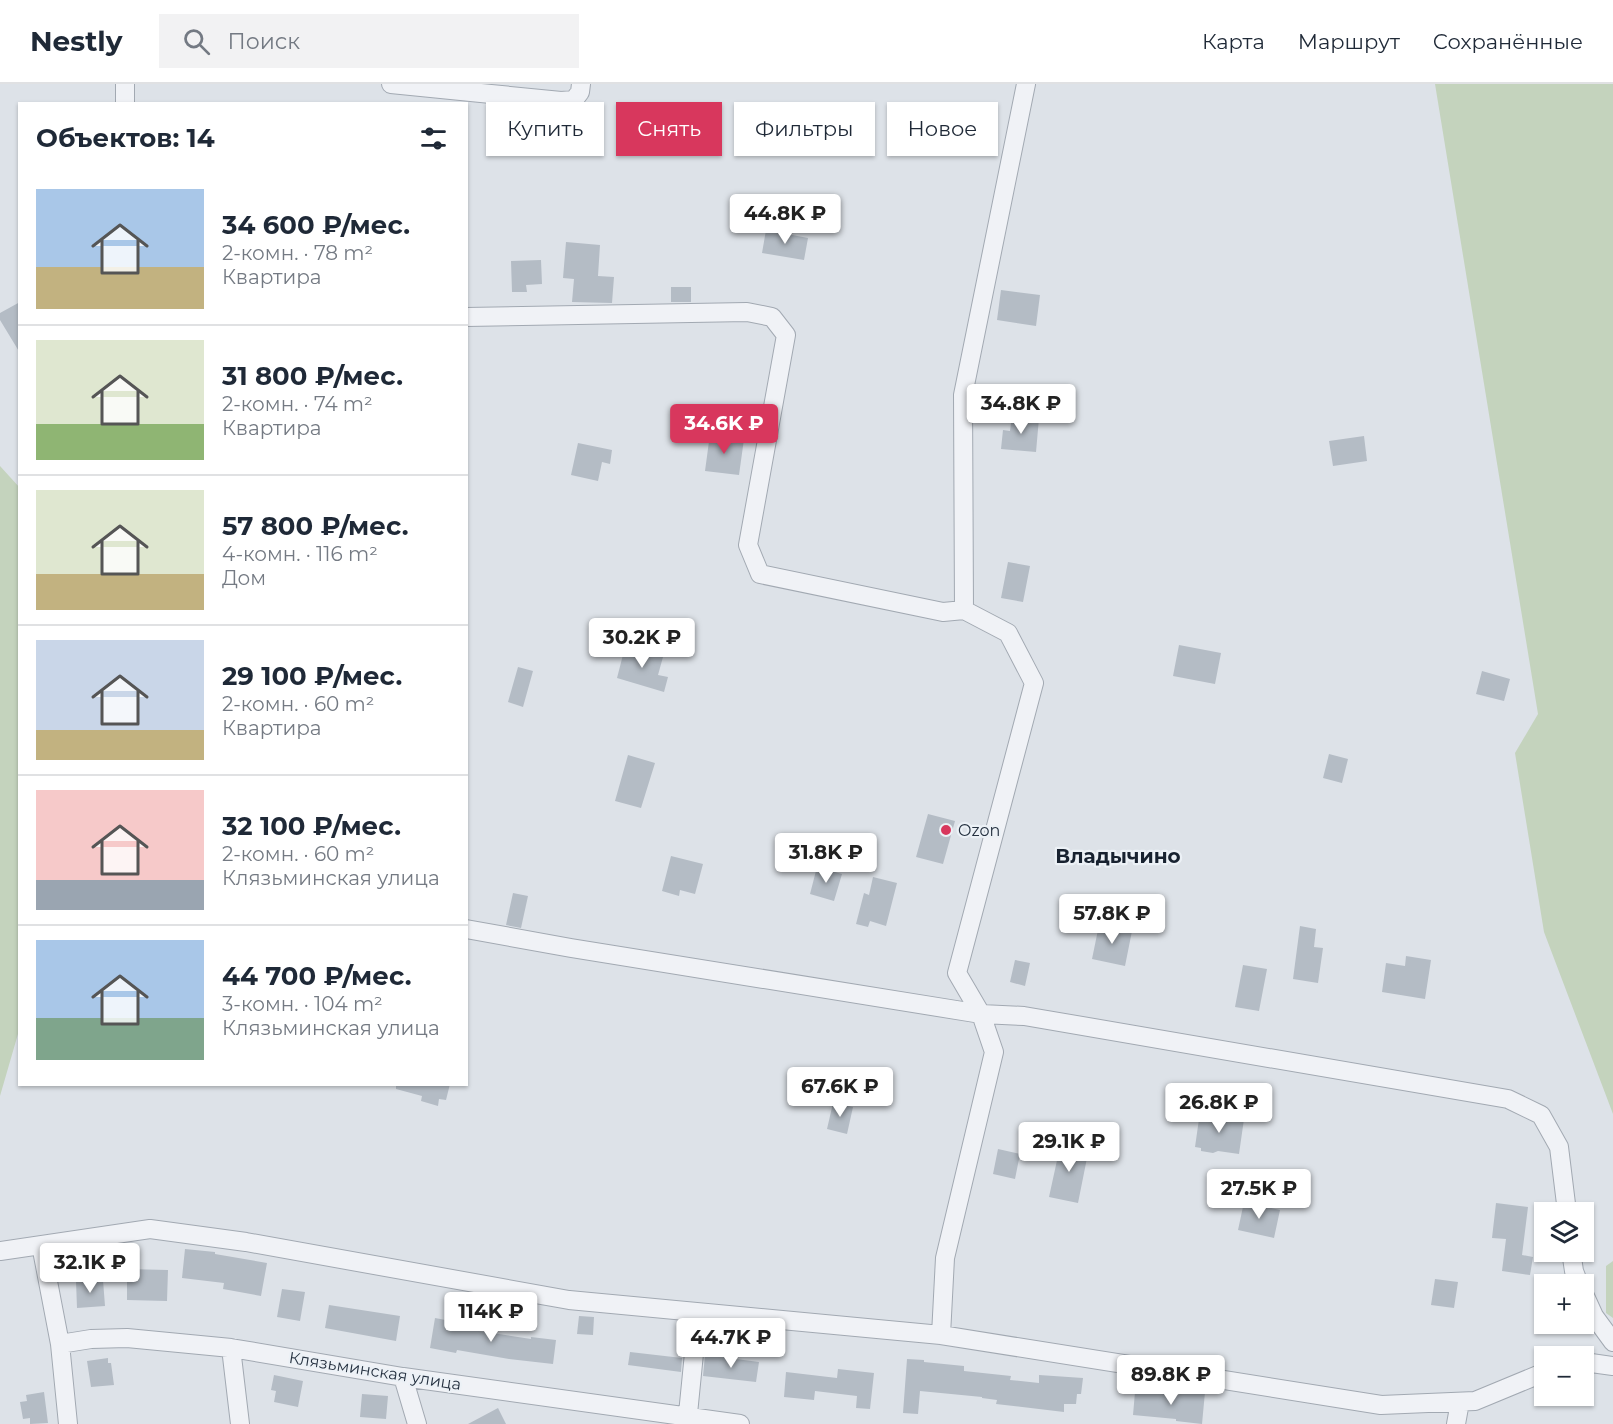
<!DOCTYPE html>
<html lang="ru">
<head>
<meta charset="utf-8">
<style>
  :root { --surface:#fff; --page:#f2f2f3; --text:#1f2937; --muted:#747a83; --line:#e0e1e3; --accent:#d8375d }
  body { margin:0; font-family:Montserrat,sans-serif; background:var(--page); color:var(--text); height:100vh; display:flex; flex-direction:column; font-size:22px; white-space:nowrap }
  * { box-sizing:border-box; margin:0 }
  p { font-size:20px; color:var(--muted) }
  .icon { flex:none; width:33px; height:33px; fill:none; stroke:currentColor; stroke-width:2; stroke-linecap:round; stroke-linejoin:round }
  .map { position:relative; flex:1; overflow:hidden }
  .panel { position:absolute; left:18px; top:18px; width:450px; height:984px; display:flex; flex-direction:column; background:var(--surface); border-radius:0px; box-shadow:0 2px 4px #0004 }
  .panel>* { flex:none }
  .hud { position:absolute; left:486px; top:18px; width:570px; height:54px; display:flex; gap:12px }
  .fabs { position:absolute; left:1534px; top:1118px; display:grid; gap:12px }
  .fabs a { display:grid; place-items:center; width:60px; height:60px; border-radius:0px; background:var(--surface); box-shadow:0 2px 4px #0004; font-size:30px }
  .price { position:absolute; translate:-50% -51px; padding:0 14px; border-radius:6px; background:#fff; color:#222; font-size:20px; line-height:39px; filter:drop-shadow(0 2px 3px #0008) }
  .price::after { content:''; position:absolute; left:50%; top:36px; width:18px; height:14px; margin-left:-9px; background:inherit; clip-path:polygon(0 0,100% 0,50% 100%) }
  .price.active { background:var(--accent); color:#fff }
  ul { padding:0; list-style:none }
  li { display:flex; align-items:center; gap:18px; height:150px; padding:0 18px }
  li+li { border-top:2px solid var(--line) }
  li span { display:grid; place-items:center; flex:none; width:168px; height:120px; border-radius:0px; color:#555 }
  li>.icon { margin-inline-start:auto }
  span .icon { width:72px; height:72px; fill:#fffc; stroke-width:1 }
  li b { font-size:26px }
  h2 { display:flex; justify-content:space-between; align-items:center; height:72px; padding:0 18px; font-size:26px }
  .tag { padding:0 21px; border-radius:0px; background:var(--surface); box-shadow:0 2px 4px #0004; font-size:21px; line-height:54px }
  .tag.active { background:var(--accent); color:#fff }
  header { display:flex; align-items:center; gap:36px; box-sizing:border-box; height:84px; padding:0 30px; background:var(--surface); border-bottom:2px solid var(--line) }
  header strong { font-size:28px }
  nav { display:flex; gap:33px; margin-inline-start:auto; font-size:21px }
  .search { width:420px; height:54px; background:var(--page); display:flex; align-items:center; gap:15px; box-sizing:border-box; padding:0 21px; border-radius:0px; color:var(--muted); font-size:22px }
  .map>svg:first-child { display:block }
  .green { fill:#c4d3bd }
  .building { fill:#b4bcc5 }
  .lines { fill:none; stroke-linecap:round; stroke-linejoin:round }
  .minor-casing { stroke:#a2a9b2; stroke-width:20 }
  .minor { stroke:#f0f2f6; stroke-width:18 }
  .poi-dot { fill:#d8375d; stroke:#ecf1f6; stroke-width:2 }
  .labels { text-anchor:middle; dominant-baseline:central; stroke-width:4.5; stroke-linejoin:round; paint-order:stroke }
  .poi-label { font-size:16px; fill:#253140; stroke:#ecf1f6; text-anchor:start }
  .street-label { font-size:16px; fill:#253140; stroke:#ecf1f6 }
  .quarter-label { font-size:20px; font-weight:bold; fill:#182230; stroke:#ecf1f6 }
</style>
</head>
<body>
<header>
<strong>Nestly</strong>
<div class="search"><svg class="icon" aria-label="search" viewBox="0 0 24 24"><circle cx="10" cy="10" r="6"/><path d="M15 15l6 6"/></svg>Поиск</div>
<nav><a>Карта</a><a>Маршрут</a><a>Сохранённые</a></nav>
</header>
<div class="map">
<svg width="1613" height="1340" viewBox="0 0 1613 1340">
  <rect width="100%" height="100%" fill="#dde2e8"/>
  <path class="green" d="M 1435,0 L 1613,0 L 1613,1030 L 1544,848 L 1515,669 L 1538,630 Z
    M 0,382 L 20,404 L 20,943 L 0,1012 Z
    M 1613,1177 L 1613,1234 L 1606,1229 L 1606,1182 Z"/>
  <path class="building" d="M 766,146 L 808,154 L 804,176 L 762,169 Z
    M 566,158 L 600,161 L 598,192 L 614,193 L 612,219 L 572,218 L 574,195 L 563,194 Z
    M 541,176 L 542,200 L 526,201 L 527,208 L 512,208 L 511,177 Z
    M 671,203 L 691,203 L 691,218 L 671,218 Z
    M 1001,206 L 1040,211 L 1036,242 L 997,236 Z
    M 20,218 L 20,269 L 0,236 L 0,229 Z
    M 1012,332 L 1039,334 L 1036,368 L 1001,365 L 1003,346 L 1010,347 Z
    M 710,350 L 744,355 L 739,391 L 705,387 Z
    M 1364,352 L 1367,377 L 1333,382 L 1329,357 Z
    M 578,359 L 612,366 L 610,380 L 602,378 L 598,397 L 571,391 Z
    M 1008,478 L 1030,482 L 1023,518 L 1001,514 Z
    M 1179,561 L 1221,569 L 1215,600 L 1173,592 Z
    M 625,563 L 663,573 L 658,591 L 668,593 L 664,608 L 617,594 Z
    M 518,583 L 533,587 L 523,623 L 508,618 Z
    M 1482,587 L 1510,595 L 1504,617 L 1476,610 Z
    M 1329,670 L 1348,675 L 1342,699 L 1323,694 Z
    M 628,671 L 655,679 L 641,724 L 615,717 Z
    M 928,730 L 955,737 L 943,780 L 916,773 Z
    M 671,772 L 703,780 L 695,810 L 680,806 L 679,812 L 662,807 Z
    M 817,783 L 842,790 L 834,817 L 810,810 Z
    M 873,793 L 897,799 L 886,842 L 870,837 L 868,843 L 856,840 L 864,809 L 869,811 Z
    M 513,809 L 528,812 L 521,844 L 506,841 Z
    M 1099,841 L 1132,847 L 1125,882 L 1092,875 Z
    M 1300,842 L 1316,845 L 1314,863 L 1323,864 L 1318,899 L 1293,895 Z
    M 1406,872 L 1431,876 L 1425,915 L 1382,908 L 1386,879 L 1405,882 Z
    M 1015,876 L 1030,879 L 1025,902 L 1010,898 Z
    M 1243,881 L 1267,885 L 1259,927 L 1235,923 Z
    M 396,1000 L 450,1000 L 446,1016 L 439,1015 L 438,1022 L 421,1017 L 422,1012 L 396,1005 Z
    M 833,1019 L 853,1023 L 847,1050 L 827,1045 Z
    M 1200,1028 L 1244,1035 L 1239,1070 L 1218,1067 L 1213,1069 L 1201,1067 L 1201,1064 L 1195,1063 Z
    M 1061,1058 L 1089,1064 L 1078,1119 L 1049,1113 Z
    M 998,1065 L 1020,1070 L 1015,1095 L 993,1090 Z
    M 1244,1118 L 1280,1126 L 1274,1154 L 1238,1146 Z
    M 1496,1119 L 1528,1123 L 1522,1171 L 1533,1173 L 1530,1191 L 1502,1187 L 1506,1155 L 1492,1154 Z
    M 185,1165 L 215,1168 L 215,1170 L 267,1179 L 261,1212 L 223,1205 L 224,1199 L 182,1194 Z
    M 127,1185 L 168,1186 L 167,1217 L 127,1216 Z
    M 1435,1195 L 1458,1198 L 1454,1224 L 1431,1221 Z
    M 103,1196 L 105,1222 L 77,1224 L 76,1197 Z
    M 282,1205 L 305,1208 L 300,1237 L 277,1233 Z
    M 329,1221 L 400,1232 L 396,1257 L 325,1244 Z
    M 579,1232 L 594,1233 L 593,1251 L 577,1250 Z
    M 435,1234 L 461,1239 L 460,1244 L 531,1255 L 531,1253 L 556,1256 L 553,1280 L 509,1275 L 457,1266 L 456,1269 L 430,1264 Z
    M 630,1268 L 682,1274 L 681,1288 L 628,1281 Z
    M 705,1271 L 759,1278 L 756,1298 L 703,1292 Z
    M 108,1274 L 108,1279 L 111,1279 L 114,1301 L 91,1303 L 87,1277 Z
    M 907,1275 L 924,1276 L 924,1278 L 964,1282 L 964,1287 L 1011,1292 L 1010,1296 L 1039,1299 L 1039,1291 L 1083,1294 L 1081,1310 L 1077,1310 L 1076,1320 L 1064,1320 L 1064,1328 L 996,1320 L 997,1316 L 982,1314 L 982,1313 L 920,1307 L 918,1330 L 903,1329 Z
    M 838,1285 L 874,1289 L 870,1325 L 856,1324 L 857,1312 L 815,1307 L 814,1316 L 784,1313 L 786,1288 L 837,1294 Z
    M 274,1291 L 303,1297 L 298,1323 L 274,1318 L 276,1307 L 271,1306 Z
    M 1180,1305 L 1205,1308 L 1202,1340 L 1176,1337 L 1176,1335 L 1133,1331 L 1135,1308 L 1179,1311 Z
    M 44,1308 L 48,1339 L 30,1340 L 30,1334 L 23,1335 L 20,1318 L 27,1317 L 26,1311 Z
    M 362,1310 L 388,1312 L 386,1335 L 360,1333 Z
    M 498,1324 L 506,1340 L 468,1340 Z"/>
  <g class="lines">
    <g class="minor-casing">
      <path id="minor" d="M 125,0 L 125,20
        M 391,0 L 561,17 L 574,16 L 580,8 L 581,0
        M 1026,0 L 963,311 L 964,526 L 1008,549 L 1034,599 L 957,889 L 981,930 L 994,968 L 945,1174 L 941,1251 L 1381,1321 L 1475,1317 L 1545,1288
        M 466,233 L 747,228 L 772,233 L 786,251 L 748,461 L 760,490 L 943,528 L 964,526
        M 466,845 L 571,864 L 981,930 L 1024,932 L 1508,1015 L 1541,1031 L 1559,1063 L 1567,1128
        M 41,1161 L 60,1260 L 68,1340
        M 0,1167 L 150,1145 L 246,1158 L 569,1216 L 941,1251
        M 1571,1167 L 1574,1187 L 1579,1200
        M 1584,1210 L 1594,1232 L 1613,1258
        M 60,1260 L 91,1255 L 127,1254 L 231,1264 L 403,1293 L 740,1340
        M 231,1264 L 240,1340
        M 1584,1278 L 1613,1282
        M 403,1293 L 417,1340
        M 687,1340 L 698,1229
        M 1456,1340 L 1460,1318"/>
    </g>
    <use href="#minor" class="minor"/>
  </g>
  <circle class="poi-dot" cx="946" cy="746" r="6"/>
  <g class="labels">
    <g class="poi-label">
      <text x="958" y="746">Ozon</text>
    </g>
    <g class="street-label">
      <text transform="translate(375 1287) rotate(9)">Клязьминская улица</text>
    </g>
    <g class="quarter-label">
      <text x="1118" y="772">Владычино</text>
    </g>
  </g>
</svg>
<div class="fabs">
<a><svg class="icon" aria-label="layers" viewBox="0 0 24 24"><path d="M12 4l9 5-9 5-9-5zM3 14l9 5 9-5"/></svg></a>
<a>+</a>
<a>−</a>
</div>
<b class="price" style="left:785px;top:161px">44.8K ₽</b>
<b class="price" style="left:1021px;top:351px">34.8K ₽</b>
<b class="price active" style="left:724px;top:371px">34.6K ₽</b>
<b class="price" style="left:642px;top:585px">30.2K ₽</b>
<b class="price" style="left:826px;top:800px">31.8K ₽</b>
<b class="price" style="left:1112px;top:861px">57.8K ₽</b>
<b class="price" style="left:840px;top:1034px">67.6K ₽</b>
<b class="price" style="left:1219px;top:1050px">26.8K ₽</b>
<b class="price" style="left:1069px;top:1089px">29.1K ₽</b>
<b class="price" style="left:1259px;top:1136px">27.5K ₽</b>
<b class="price" style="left:90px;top:1210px">32.1K ₽</b>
<b class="price" style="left:491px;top:1259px">114K ₽</b>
<b class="price" style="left:731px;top:1285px">44.7K ₽</b>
<b class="price" style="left:1171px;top:1322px">89.8K ₽</b>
<div class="hud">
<a class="tag">Купить</a>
<a class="tag active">Снять</a>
<a class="tag">Фильтры</a>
<a class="tag">Новое</a>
</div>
<section class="panel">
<h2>Объектов: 14<svg class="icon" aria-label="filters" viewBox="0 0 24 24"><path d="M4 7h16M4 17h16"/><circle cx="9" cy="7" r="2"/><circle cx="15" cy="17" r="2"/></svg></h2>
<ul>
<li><span style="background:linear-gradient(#a9c7e8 65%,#c2b280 0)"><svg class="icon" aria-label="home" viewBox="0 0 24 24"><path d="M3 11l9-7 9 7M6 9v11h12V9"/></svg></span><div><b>34 600 ₽/мес.</b><p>2-комн. · 78 m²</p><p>Квартира</p></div></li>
<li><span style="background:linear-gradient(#dfe7d0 70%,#8fb573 0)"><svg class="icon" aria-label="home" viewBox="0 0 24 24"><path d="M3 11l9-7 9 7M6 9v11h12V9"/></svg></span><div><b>31 800 ₽/мес.</b><p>2-комн. · 74 m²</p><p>Квартира</p></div></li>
<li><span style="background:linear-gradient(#dfe7d0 70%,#c2b280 0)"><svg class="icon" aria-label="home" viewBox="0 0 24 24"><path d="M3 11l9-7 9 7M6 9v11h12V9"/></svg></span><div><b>57 800 ₽/мес.</b><p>4-комн. · 116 m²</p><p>Дом</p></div></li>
<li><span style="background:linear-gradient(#c9d6e8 75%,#c2b280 0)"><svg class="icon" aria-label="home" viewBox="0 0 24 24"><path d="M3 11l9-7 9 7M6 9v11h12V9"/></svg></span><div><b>29 100 ₽/мес.</b><p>2-комн. · 60 m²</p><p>Квартира</p></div></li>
<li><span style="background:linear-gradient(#f6c9c9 75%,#9aa5b1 0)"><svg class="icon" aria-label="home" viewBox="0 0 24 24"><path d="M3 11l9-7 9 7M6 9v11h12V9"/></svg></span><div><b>32 100 ₽/мес.</b><p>2-комн. · 60 m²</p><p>Клязьминская улица</p></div></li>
<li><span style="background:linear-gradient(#a9c7e8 65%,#7fa58c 0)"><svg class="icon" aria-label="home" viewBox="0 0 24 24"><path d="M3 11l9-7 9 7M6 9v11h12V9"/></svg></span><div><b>44 700 ₽/мес.</b><p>3-комн. · 104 m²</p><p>Клязьминская улица</p></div></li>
</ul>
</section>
</div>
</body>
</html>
